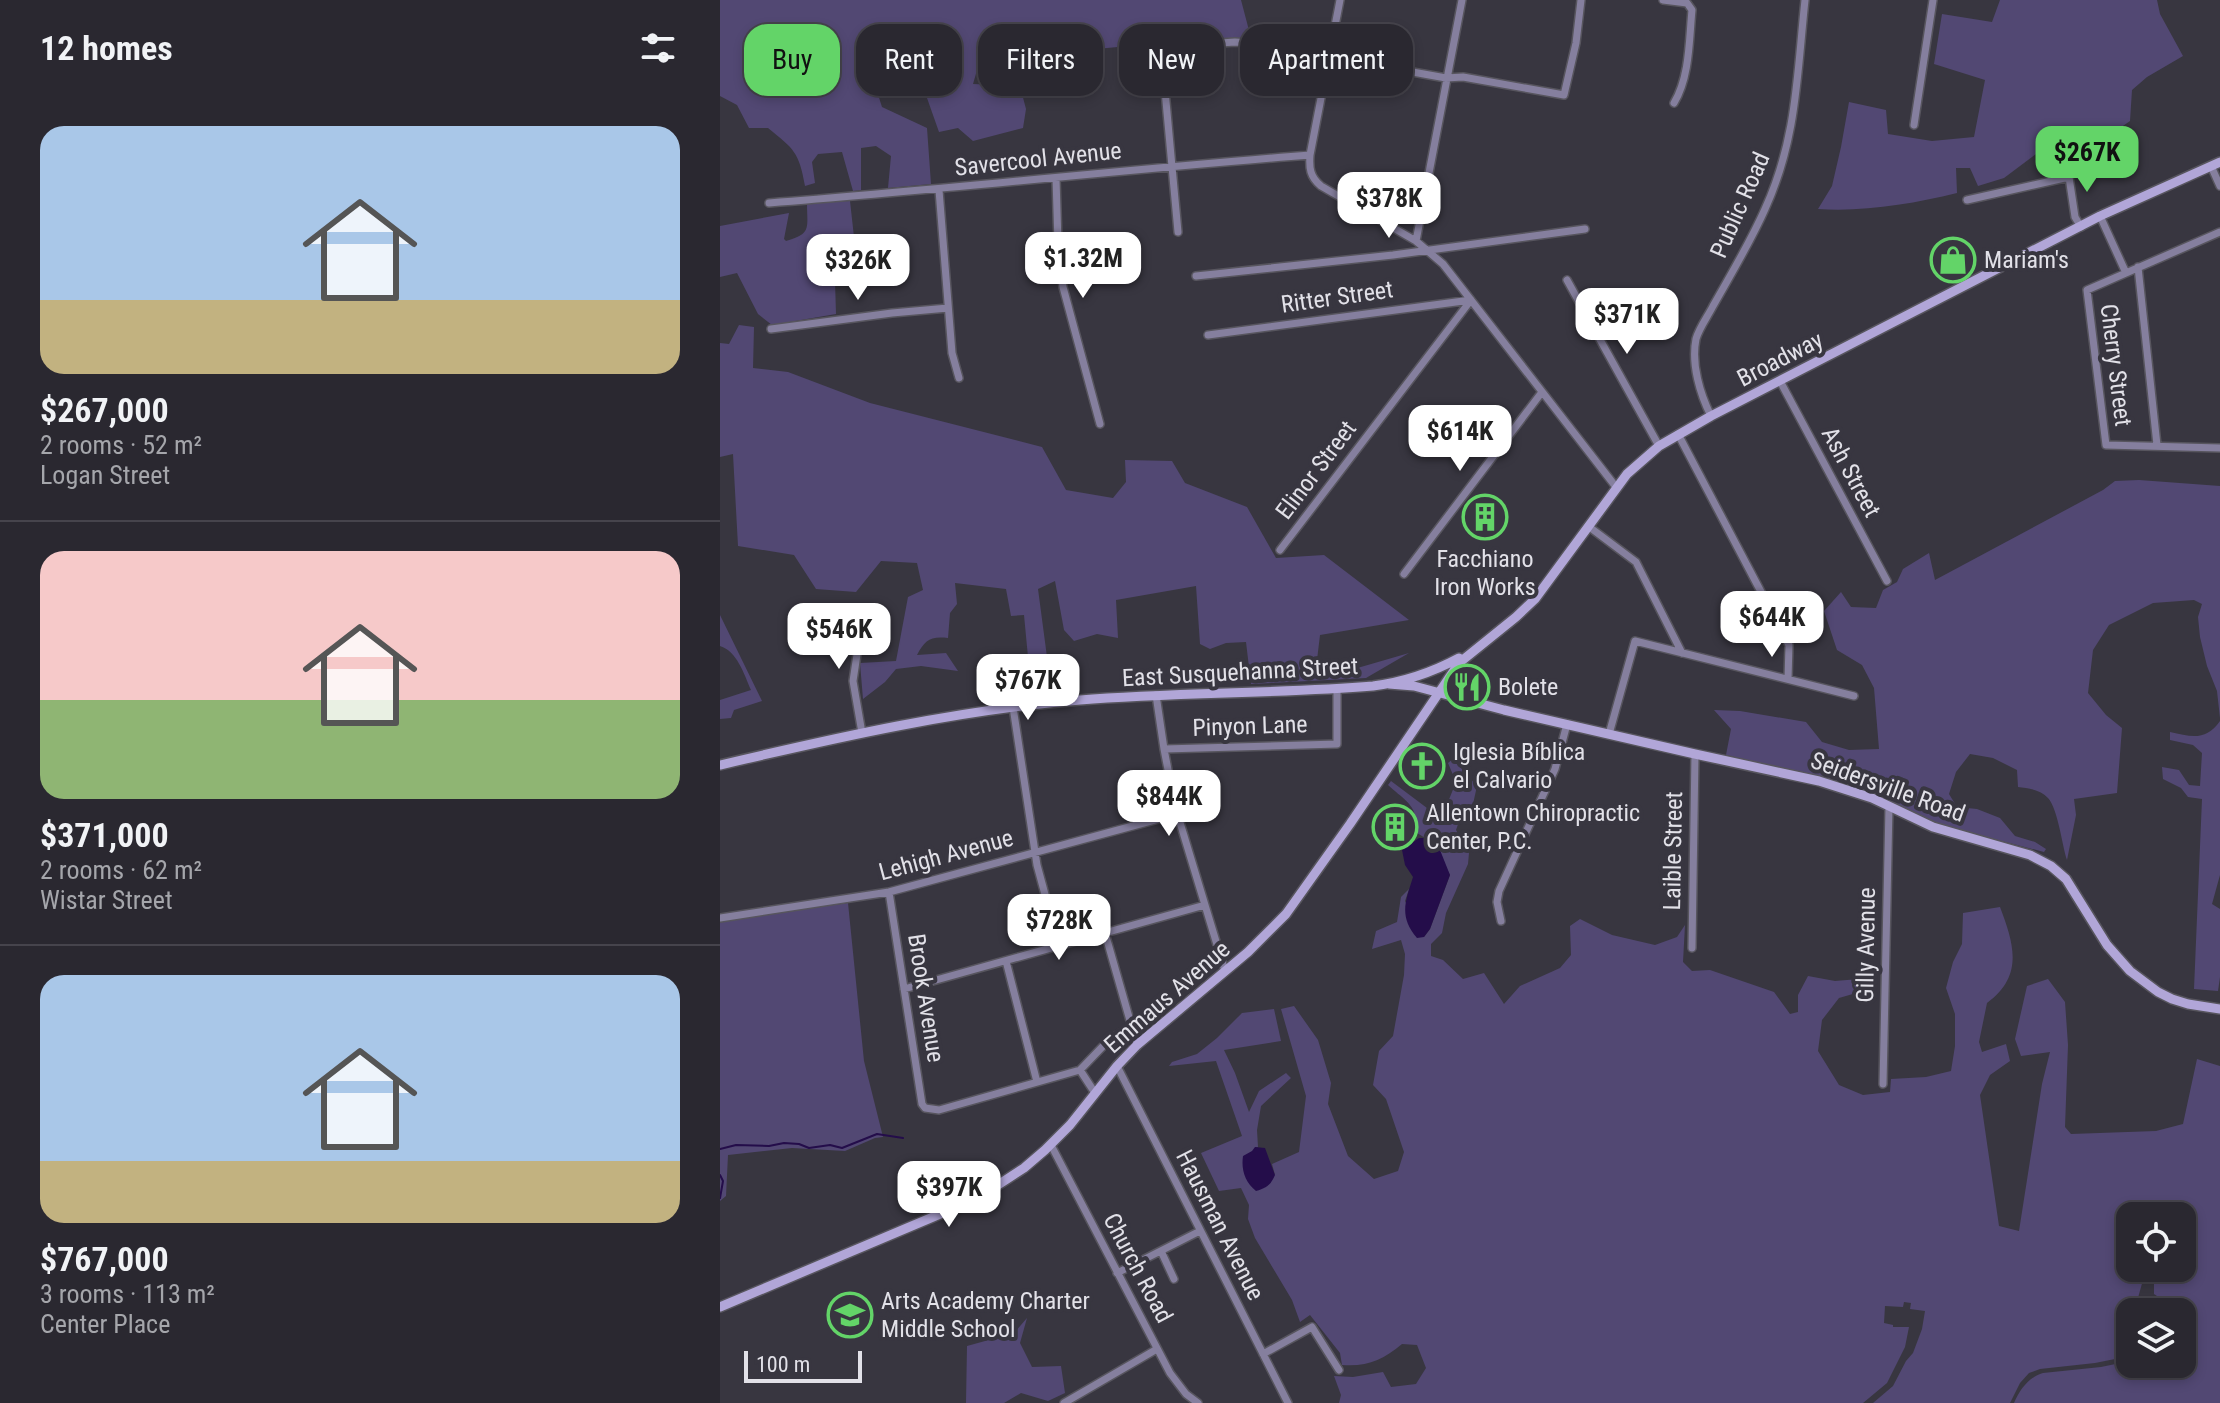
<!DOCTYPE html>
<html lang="en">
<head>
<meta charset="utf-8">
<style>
  :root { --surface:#2a2830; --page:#36343c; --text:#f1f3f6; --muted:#a5a6ab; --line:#46444c; --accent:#63d468 }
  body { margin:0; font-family:"Roboto Condensed",sans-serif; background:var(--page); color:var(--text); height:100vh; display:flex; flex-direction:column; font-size:30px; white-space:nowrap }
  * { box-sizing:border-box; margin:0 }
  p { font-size:26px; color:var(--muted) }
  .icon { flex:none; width:44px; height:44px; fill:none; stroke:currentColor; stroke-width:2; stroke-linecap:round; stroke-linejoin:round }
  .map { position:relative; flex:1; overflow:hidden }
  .drawer { display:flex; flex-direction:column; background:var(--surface); width:720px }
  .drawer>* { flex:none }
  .guide { position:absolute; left:24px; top:24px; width:760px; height:72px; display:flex; gap:16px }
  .buttons { position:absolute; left:1396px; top:1202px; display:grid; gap:16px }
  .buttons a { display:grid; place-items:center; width:80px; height:80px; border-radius:16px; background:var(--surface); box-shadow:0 4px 12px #0003,0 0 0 2px var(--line); font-size:40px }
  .scale { position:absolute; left:24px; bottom:20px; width:118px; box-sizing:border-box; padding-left:8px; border:4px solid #e2e1e8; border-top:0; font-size:22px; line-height:28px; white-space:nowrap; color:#e2e1e8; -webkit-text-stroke:6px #383640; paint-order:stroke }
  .price { position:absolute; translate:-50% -68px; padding:0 18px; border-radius:16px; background:#fff; color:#222; font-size:26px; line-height:52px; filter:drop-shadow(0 2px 4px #0008) }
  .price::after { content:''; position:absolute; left:50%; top:48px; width:24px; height:18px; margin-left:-12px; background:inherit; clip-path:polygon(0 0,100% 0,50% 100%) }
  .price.on { background:var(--accent); color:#111 }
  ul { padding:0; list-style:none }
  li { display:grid; align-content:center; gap:16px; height:424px; padding:0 40px }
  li+li { border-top:2px solid var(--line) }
  li span { display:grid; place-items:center; height:248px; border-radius:24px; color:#555 }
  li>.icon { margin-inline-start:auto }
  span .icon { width:144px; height:144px; fill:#fffc; stroke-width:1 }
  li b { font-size:34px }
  h2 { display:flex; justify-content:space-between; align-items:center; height:96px; padding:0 40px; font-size:34px }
  .pill { padding:0 28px; border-radius:24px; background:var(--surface); box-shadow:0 4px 12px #0003,0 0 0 2px var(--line); font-size:28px; line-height:72px }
  .pill.on { background:var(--accent); color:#111 }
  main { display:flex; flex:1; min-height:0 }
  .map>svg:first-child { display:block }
  .green { fill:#524873; fill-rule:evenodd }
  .water { fill:#240d4a }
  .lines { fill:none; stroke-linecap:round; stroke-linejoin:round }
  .stream { stroke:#240d4a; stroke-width:2 }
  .street-casing { stroke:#57555e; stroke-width:10 }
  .secondary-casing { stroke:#57555e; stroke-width:12 }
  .street { stroke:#857f9e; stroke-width:7 }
  .secondary { stroke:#b1a6d8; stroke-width:9 }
  .labels { text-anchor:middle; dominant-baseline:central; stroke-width:8; stroke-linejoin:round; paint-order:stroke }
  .street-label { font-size:24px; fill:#e2e1e8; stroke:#383640 }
  .poi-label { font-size:24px; fill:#e2e1e8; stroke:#383640; text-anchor:start }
</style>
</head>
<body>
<main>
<section class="drawer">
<h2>12 homes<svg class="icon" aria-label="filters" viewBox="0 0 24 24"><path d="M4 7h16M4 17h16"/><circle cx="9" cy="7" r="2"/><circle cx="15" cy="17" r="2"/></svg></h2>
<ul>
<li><span style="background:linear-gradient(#a9c7e8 70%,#c2b280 0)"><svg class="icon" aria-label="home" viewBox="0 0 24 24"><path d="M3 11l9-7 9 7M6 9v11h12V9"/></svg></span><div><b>$267,000</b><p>2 rooms · 52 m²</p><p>Logan Street</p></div></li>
<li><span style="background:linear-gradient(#f6c9c9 60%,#8fb573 0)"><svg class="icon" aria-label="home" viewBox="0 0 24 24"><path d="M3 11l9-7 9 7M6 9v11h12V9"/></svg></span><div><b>$371,000</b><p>2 rooms · 62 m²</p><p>Wistar Street</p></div></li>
<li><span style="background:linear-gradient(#a9c7e8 75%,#c2b280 0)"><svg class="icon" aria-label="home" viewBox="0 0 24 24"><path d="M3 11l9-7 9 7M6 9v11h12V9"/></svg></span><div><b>$767,000</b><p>3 rooms · 113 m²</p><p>Center Place</p></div></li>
</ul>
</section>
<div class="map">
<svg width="1500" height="1403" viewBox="0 0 1500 1403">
  <rect width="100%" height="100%" fill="#383640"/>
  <path class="green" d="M 0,0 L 521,0 L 531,38 L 462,41 L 260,60 L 253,84 L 300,86 L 306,109 L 303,128 L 253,141 L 238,128 L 219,132 L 207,98 L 153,79 L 162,107 L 207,128 L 211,184 L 168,188 L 171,156 L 156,146 L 141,148 L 141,190 L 133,191 L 122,152 L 98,154 L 92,162 L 95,183 L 85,186 C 79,152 74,149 48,128 L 29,128 L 17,105 L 0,96 Z
    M 1280,0 L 1437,0 L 1440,14 L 1463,56 L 1427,77 L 1412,90 L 1410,121 L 1380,142 L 1350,152 L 1320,151 L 1284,178 L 1258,186 L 1250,168 L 1236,168 L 1237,193 C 1192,204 1144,212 1098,209 L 1112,186 L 1121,147 L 1129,102 L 1166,110 L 1168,134 L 1212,141 L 1254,137 L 1265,80 L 1214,64 L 1222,14 L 1272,22 Z
    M 130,201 L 134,237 L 140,238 L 142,273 L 115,281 L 116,314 L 52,325 L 38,314 L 17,273 L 0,277 L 0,226 L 69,213 L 64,239 L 66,241 C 92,234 87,228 87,203 Z
    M 19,325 L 34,327 L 33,368 L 68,372 L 150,403 L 322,447 L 346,490 L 393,498 L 406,482 L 405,460 L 452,461 L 465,483 L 527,507 L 556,558 L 604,555 L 689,620 L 600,635 L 597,660 L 634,669 L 689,653 L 646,678 L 531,684 L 526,642 L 506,643 L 490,649 L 480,644 L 476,586 L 396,600 L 398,638 L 377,634 L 354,641 L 344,630 L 335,581 L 318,589 L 327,657 L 308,657 L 304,615 L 291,616 L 286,589 L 235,583 L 237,604 L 230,613 L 228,638 C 210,636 205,640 197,655 L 226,653 L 238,671 L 201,666 L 176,669 L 165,682 L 143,699 L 140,663 L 176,661 L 188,597 L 203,590 L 197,563 L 161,561 L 136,592 L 96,589 L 74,555 L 18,546 L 13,454 L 0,457 L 0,343 L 9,344 Z
    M 1419,480 L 1500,486 L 1500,718 L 1497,691 L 1487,666 L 1480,637 L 1478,617 L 1482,604 L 1474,600 L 1433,603 L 1389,625 L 1373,650 L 1368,693 L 1386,715 L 1402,728 L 1397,793 L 1354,799 L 1356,815 L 1347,860 C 1342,845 1338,809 1328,798 C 1321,790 1308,788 1298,787 L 1297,770 L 1273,758 L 1250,754 L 1236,772 L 1229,794 L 1237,807 L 1257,809 L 1280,818 L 1295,836 L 1315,842 L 1326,849 L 1324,852 L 1217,824 L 1135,785 L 1006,755 L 1011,729 L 994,710 L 1020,711 L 1086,722 L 1102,742 L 1129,750 L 1159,749 L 1154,688 L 1142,665 L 1117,650 L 1104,611 L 1121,592 L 1131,607 L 1156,608 L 1163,590 L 1177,582 L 1183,569 L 1209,553 L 1215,580 L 1383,490 L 1395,481 Z
    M 0,615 L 42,701 L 14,710 L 11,718 L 0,719 L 0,700 L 31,690 C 24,674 17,651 0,646 Z
    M 1500,721 L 1500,875 L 1492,904 L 1500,909 L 1500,977 L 1498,991 L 1474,989 L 1482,799 L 1468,797 L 1461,788 L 1443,779 L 1442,767 L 1459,770 L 1469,785 L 1480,786 L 1482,753 L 1473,745 L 1450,740 L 1450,732 C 1472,737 1486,741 1500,721 Z
    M 733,759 L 757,786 L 753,804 L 743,810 L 736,830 L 749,853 L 748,864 L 726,913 L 722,933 L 711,944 L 711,956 L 723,960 L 743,979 L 764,973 L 784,1004 L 800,986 L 840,968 L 851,955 L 850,926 L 860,919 L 892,935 L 935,945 L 957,937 L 965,925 L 963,962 L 972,971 L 990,970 L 1054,992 L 1070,1014 L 1078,1012 L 1078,995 L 1088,976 L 1115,981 L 1151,978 L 1150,989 L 1119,998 L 1102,1020 L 1098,1051 L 1119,1085 L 1143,1095 L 1170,1092 L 1171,1079 L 1206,1077 L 1231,1071 L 1235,1046 L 1235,1014 L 1226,988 L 1233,962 L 1242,944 L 1243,913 L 1280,907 C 1294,944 1304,976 1267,1003 L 1259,1042 L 1262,1052 L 1286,1044 L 1290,1061 L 1270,1075 L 1260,1095 L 1279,1226 L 1299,1231 L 1322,1084 L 1330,1052 L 1301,1056 L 1295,1039 L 1307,986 L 1328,979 L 1345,1002 L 1348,1045 L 1345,1127 L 1351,1134 L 1436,1131 L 1463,1124 L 1477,1059 L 1500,1066 L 1500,1403 L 1294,1403 C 1300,1389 1309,1377 1323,1373 L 1381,1367 L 1410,1361 L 1410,1364 L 1462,1364 L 1462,1312 L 1437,1312 L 1437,1296 L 1434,1294 L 1434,1281 L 1423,1280 L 1414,1312 L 1410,1312 L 1410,1356 L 1375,1363 L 1320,1369 L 1309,1373 L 1300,1383 L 1290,1403 L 1153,1403 L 1173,1386 L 1186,1361 L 1193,1353 L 1202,1329 L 1205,1311 L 1190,1309 L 1191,1303 L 1184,1302 L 1183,1307 L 1165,1306 L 1164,1323 L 1173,1325 L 1173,1327 L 1189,1327 L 1185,1347 L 1167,1383 L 1143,1403 L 619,1403 L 621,1395 L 614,1376 L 633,1377 L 663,1372 L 671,1387 L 696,1384 L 706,1368 L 697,1345 L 682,1344 C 663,1360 647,1367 622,1365 L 620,1353 L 590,1315 L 580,1322 L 572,1300 L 535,1238 L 528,1219 L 529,1205 L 521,1188 L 499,1191 L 481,1153 L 522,1136 L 496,1061 L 449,1066 L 452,1062 L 477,1054 L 497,1038 L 522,1013 L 554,1009 L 561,1041 L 504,1050 L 515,1073 L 529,1112 L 539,1091 L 566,1073 L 571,1078 L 541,1106 L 537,1130 L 538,1147 L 535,1147 L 555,1175 L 552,1164 L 579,1152 L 586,1096 L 561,1009 L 574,1006 L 598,1040 L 611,1083 L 608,1104 L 628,1156 L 654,1179 L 678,1171 L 684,1152 L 666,1099 L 653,1085 L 659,1051 L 673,1036 L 684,975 L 685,954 L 681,940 L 652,949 L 656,931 L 677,922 L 681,897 L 689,889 L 685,901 L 704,937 L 710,929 L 730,875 L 713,843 L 694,831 C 701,807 684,800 668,785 L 671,781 L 719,817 L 728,802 L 736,782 L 728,763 ZM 1410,1216 L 1462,1216 L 1462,1268 L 1410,1268 Z
    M 128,903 L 144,1061 L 163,1137 L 155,1138 L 125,1151 L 72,1148 L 8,1155 L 6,1196 L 0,1201 L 0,921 Z
    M 307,1318 L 300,1343 L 312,1367 L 341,1366 L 345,1393 L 328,1401 L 301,1393 L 284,1403 L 246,1403 L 247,1346 L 294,1333 Z"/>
  <path class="water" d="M 699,838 L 705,838 L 720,850 L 730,875 L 710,929 L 704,937 L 697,938 C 678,916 686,900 693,877 L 685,865 L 682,850 Z
    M 535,1147 L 545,1148 L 555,1175 C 551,1185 546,1188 536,1191 C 525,1182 521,1170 523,1156 L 532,1151 Z"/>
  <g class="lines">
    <path class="stream" d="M 0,1149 L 16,1145 L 49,1146 L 64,1143 L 79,1144 L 89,1148 L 110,1145 L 122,1148 L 157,1134 L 183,1138
      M 0,1175 L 3,1181 L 0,1198"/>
    <g class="street-casing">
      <path id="street" d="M 620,0 L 590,155 C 589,168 590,177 601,186 L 696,241 L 723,264 L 896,487
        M 943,0 L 967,3 L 972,10 C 969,40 970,76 954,103
        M 1194,125 L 1213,0
        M 1491,166 L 1500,186
        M 336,178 L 338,244 L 343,287 L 380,424
        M 219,190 L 232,353 L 239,378
        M 1247,200 L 1349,177 L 1355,217 L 1361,227
        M 49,203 C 230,189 410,169 590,155
        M 1380,216 L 1406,273
        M 458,232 L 441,47 L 515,42 L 531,43 L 726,78 L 743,77 L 844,95 L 856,43 L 861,0
        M 1500,232 L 1367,290 L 1386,445 L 1500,448
        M 696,241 L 742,0
        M 1418,267 L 1437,445
        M 476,276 L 673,255 L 865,229
        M 847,280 L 939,446
        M 51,329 L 172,313 L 228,308
        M 488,335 L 751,300
        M 1060,381 L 1167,581
        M 991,416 C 980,394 971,364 976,339 C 979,328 988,316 993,306 C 1011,274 1030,243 1045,209 C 1077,139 1077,74 1085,0
        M 958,434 L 1069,645 L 1068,679
        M 868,526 L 916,562 L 962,653
        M 560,550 L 751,300
        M 684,574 L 822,392
        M 436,695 L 444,749 L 455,806 L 505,971
        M 293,707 L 317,865 L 339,946
        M 142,733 L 133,681 L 144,608
        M 889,734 L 915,641 L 1134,696
        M 444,749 L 617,744 L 617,689
        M 169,892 L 202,1104 L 205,1108 L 219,1110 L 360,1070 L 375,1093
        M 0,918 L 169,892 L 457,814
        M 781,921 L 777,902 L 779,891 L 835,769 L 847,724
        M 385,933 L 417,1045
        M 972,948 L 975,754
        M 286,961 L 317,1082
        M 184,989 L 485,905
        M 397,1066 L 568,1403
        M 360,1070 L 387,1042 L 411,1026
        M 1163,1084 L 1169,807
        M 331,1145 L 450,1373 L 466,1394 L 478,1403
        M 441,1251 L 454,1279
        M 397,1273 L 480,1231
        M 543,1354 L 592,1327 L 619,1370
        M 344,1403 L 437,1349"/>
    </g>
    <g class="secondary-casing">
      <path id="secondary" d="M 669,684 L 694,686 L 784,710 L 975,754 L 1099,781 L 1152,798 L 1213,827 L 1310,855 L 1331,866 L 1346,879 L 1387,945 L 1410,971 L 1438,992 L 1452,999 L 1468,1004 L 1500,1009
        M 0,765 C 119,737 238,710 360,700 C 457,692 555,694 653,686 C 684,682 711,673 739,658
        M 0,1307 L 258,1198 L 304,1168 L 325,1150 L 350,1125 L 397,1066 L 417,1045 L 528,952 L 566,914 L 630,824 L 739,663 L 796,617 L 815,599 L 907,474 L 939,446 L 991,416 L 1380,216 L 1500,162"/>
    </g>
    <use href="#street" class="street"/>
    <use href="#secondary" class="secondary"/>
  </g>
  <defs>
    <g id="shop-ring" transform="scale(2.3)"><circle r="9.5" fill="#383640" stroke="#63d468" stroke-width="1.5"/><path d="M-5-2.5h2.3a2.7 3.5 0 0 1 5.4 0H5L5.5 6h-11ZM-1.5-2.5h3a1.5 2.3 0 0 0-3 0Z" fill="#63d468"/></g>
    <g id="building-ring" transform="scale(2.3)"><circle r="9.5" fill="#383640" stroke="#63d468" stroke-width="1.5"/><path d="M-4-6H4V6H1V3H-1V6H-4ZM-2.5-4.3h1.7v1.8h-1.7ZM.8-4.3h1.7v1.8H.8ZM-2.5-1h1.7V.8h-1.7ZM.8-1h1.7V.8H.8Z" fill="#63d468"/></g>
    <g id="restaurant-ring" transform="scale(2.3)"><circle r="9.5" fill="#383640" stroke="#63d468" stroke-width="1.5"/><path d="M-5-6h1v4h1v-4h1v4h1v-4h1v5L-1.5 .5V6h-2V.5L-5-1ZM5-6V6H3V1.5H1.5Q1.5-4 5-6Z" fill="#63d468"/></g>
    <g id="church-ring" transform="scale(2.3)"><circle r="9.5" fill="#383640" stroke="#63d468" stroke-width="1.5"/><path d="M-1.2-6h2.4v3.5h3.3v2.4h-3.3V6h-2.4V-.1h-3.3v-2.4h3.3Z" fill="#63d468"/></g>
    <g id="school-ring" transform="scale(2.3)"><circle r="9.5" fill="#383640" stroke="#63d468" stroke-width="1.5"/><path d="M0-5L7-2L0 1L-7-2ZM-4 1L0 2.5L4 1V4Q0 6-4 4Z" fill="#63d468"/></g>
  </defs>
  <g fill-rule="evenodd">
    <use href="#shop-ring" x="1233" y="260"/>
    <use href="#building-ring" x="765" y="517"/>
    <use href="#restaurant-ring" x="747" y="687"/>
    <use href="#church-ring" x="702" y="766"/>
    <use href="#building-ring" x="675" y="827"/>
    <use href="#school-ring" x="130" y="1315"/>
  </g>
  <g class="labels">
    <g class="street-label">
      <text transform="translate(318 159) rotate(-6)">Savercool Avenue</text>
      <text transform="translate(1020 205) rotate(-66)">Public Road</text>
      <text transform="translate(617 297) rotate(-8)">Ritter Street</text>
      <text transform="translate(1060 359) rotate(-27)">Broadway</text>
      <text transform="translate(1396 365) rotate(83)">Cherry Street</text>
      <text transform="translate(596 470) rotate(-53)">Elinor Street</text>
      <text transform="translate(1131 472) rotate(62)">Ash Street</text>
      <text transform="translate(520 672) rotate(-3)">East Susquehanna Street</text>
      <text transform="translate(530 726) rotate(-2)">Pinyon Lane</text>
      <text transform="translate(1168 787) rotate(20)">Seidersville Road</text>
      <text transform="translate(953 851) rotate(-89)">Laible Street</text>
      <text transform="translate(226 855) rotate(-15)">Lehigh Avenue</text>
      <text transform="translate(1146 945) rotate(-89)">Gilly Avenue</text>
      <text transform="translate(447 997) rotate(-41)">Emmaus Avenue</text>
      <text transform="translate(206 998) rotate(81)">Brook Avenue</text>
      <text transform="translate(500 1225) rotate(63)">Hausman Avenue</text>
      <text transform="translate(418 1268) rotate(62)">Church Road</text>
    </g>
    <g class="poi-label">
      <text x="1264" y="260">Mariam's</text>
      <text x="765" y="559" text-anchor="middle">Facchiano<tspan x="765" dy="28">Iron Works</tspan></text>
      <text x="778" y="687">Bolete</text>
      <text x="733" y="752">Iglesia Bíblica<tspan x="733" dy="28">el Calvario</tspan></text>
      <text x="706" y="813">Allentown Chiropractic<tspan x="706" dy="28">Center, P.C.</tspan></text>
      <text x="161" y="1301">Arts Academy Charter<tspan x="161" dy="28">Middle School</tspan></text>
    </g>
  </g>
</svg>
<div class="buttons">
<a><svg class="icon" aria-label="locate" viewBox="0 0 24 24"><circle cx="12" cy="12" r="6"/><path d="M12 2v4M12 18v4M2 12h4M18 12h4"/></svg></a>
<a><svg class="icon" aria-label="layers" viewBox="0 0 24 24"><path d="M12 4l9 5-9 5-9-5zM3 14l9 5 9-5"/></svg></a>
</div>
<div class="scale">100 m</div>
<b class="price on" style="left:1367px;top:194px">$267K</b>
<b class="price" style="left:669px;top:240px">$378K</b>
<b class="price" style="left:363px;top:300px">$1.32M</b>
<b class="price" style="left:138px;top:302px">$326K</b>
<b class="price" style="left:907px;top:356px">$371K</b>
<b class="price" style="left:740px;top:473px">$614K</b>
<b class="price" style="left:1052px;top:659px">$644K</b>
<b class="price" style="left:119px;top:671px">$546K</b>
<b class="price" style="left:308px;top:722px">$767K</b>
<b class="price" style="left:449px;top:838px">$844K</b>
<b class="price" style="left:339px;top:962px">$728K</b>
<b class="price" style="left:229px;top:1229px">$397K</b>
<div class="guide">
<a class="pill on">Buy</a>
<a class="pill">Rent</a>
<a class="pill">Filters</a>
<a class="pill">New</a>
<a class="pill">Apartment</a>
</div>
</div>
</main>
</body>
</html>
